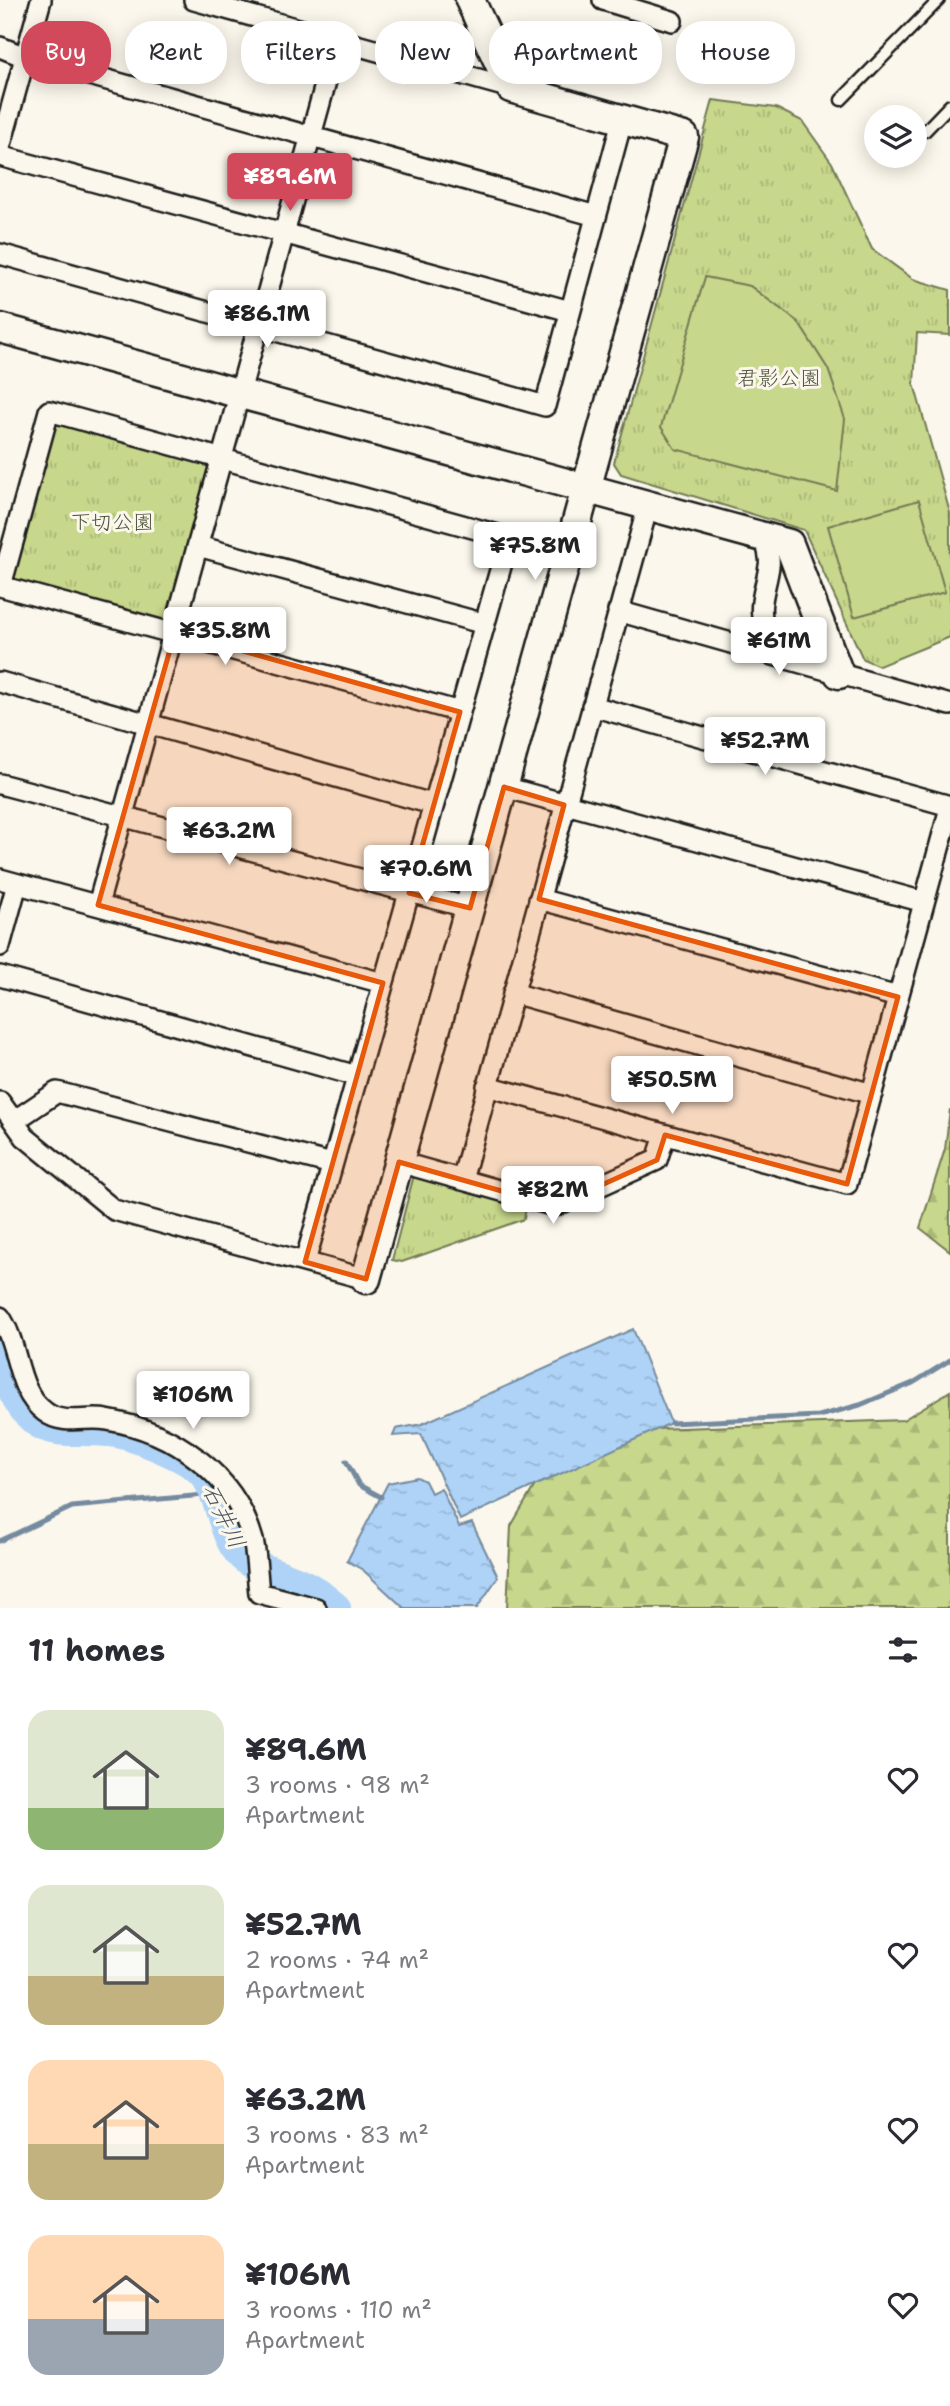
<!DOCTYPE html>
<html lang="en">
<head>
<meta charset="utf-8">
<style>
  :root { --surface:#fff; --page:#f7f7f7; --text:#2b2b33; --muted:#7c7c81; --accent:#d1495b }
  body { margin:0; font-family:"Shantell Sans","Klee One",sans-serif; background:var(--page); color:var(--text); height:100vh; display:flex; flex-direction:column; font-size:26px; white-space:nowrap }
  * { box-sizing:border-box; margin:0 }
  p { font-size:23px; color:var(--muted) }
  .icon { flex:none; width:38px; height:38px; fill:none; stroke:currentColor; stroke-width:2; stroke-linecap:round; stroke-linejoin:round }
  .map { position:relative; height:1608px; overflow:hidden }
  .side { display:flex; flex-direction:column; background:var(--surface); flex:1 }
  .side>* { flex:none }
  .banner { position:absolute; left:21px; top:21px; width:908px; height:63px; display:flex; gap:14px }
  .controls { position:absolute; left:864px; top:105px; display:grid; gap:14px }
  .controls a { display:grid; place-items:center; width:63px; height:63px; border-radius:50%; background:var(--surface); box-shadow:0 4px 18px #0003; font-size:35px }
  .price { position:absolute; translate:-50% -60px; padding:0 16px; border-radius:7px; background:#fff; color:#222; font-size:23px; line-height:46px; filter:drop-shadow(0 2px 4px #0008) }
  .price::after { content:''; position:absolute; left:50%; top:42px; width:21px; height:16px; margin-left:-10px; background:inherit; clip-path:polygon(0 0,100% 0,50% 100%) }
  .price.on { background:var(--accent); color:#fff }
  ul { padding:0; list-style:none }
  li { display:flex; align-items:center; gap:21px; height:175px; padding:0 28px }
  li span { display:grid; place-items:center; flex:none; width:196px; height:140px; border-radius:21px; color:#555 }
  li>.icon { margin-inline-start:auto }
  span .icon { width:84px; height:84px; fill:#fffc; stroke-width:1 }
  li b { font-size:30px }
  h2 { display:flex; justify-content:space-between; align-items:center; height:84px; padding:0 28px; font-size:30px }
  .tag { padding:0 24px; border-radius:28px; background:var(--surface); box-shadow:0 4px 18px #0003; font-size:24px; line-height:63px }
  .tag.on { background:var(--accent); color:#fff }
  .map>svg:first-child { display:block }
  .forest { fill:url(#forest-firs); stroke:#727a54; stroke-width:2 }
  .park { fill:url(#park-tufts); stroke:#727a54; stroke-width:2 }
  .garden { fill:#c7d78b; stroke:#727a54; stroke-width:2 }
  .water { fill:url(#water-ripples); stroke:#748a9f; stroke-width:2 }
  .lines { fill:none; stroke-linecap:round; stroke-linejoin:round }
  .stream { stroke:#748a9f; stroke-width:5 }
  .river { stroke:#aed3f7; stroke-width:32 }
  .lane-casing { stroke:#1c1c1c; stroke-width:15 }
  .street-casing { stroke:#1c1c1c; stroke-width:24 }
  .secondary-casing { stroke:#1c1c1c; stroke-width:33 }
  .lane { stroke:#fbf7ec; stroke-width:10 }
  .street { stroke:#fbf7ec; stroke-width:19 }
  .secondary { stroke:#fbf7ec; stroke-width:28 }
  .marked { fill:#e8590c; fill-opacity:0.2; stroke:#e8590c; stroke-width:5; stroke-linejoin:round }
  .labels { text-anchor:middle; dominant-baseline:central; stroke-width:6; stroke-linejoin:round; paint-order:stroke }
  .park-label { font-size:21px; fill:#4f543d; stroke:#fbf7ec }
  .water-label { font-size:23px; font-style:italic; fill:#48535e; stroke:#fbf7ec }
</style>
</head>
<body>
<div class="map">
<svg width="950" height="1608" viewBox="0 0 950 1608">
  <defs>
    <pattern id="forest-firs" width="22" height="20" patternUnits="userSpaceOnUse" patternTransform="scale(1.75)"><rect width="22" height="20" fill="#c7d78b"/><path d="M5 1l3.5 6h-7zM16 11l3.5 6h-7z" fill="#aab877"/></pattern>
    <pattern id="park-tufts" width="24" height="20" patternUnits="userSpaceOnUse" patternTransform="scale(1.75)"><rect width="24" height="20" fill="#c7d78b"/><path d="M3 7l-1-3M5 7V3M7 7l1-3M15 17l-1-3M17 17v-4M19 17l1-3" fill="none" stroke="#aab877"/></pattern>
    <pattern id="water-ripples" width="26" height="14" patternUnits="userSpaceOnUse" patternTransform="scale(1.75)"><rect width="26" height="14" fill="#aed3f7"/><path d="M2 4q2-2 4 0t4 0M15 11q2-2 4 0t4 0" fill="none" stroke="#95b5d3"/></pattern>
  </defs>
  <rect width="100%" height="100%" fill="#fbf7ec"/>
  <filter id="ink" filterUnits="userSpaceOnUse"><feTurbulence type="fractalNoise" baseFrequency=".0143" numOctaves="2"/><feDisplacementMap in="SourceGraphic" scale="14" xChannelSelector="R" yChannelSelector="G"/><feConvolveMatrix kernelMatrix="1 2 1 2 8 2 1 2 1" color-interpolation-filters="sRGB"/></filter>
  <g filter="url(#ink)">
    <path class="forest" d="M 950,1109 L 950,1251 L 920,1228 L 945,1149 Z
      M 950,1391 L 950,1608 L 507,1608 L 511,1526 L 542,1473 L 654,1429 L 903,1420 Z"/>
    <path class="park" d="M 713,100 L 776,108 L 802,121 L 832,163 L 872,249 L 913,279 L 950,290 L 950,335 L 917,333 L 914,384 L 950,513 L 950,637 L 879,666 L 863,659 L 804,530 L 621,474 L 614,463 Z
      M 63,421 L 207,460 L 213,470 L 171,618 L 161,623 L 16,583 L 10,572 L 52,428 Z
      M 415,1171 L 527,1201 L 524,1219 L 402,1262 L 392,1260 Z"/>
    <path class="garden" d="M 705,277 L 750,286 L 798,322 L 828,369 L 845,419 L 837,491 L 675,449 L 661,427 Z
      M 919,500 L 945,592 L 854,617 L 828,526 Z"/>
    <path class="water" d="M 633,1329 L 671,1423 L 460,1520 L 421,1434 L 393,1436 L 396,1429 L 422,1424 Z
      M 417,1477 L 425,1481 L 431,1493 L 441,1488 L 459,1527 L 472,1523 L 498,1577 L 477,1608 L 404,1608 L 363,1570 L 347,1561 L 388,1483 Z"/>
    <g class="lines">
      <path class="stream" d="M 671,1423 L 819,1416 L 860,1405 L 913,1383 L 950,1360
        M 346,1461 L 359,1485 L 381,1497
        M 0,1541 L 72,1507 L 215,1494"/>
      <path class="river" d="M 0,1339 C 6,1355 6,1376 14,1391 C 39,1441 63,1427 108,1431 C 130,1432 185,1455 201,1470 C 224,1494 220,1533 243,1556 C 259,1572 290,1577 310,1589 C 319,1594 327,1602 335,1608"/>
      <g class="lane-casing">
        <path id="lane" d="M 841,100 L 939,0
          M 925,131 L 950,105"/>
      </g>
      <g class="street-casing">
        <path id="street" d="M 194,0 L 511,88
          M 603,0 L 672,21
          M 0,47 L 25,57 L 596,216
          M 0,148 L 41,0
          M 0,156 L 570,311
          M 0,254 L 545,406 L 622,121
          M 765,537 C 766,546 771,557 769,566 C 766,589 757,604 764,628 C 787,641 799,634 819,620
          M 198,546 L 485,624
          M 0,586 L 460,712
          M 1,586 L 49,411 L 509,538 L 305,1262
          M 618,611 L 950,705
          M 0,682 L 432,804
          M 592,706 L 950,806
          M 0,784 L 470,908
          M 504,787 L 924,902
          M 0,879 L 383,983
          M 539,899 L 898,997
          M 98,905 L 338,38
          M 0,946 L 17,884
          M 0,976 L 357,1076
          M 513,993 L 872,1094
          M 487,1086 L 847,1184 L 950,808
          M 0,1102 L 25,1137 L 114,1210 L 366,1279
          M 14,1121 L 57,1092 L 332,1164
          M 399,1162 L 555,1206 L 657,1160 L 665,1135
          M 462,1180 L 648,506
          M 0,1317 C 20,1346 15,1390 45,1412 C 63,1426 87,1416 107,1420 C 173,1431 234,1473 253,1540 C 257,1556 257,1576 259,1593 L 316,1608"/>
      </g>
      <g class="secondary-casing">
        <path id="secondary" d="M 0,328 L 789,544 L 839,674
          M 366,1279 L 684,137 L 511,88 L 470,0"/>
      </g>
      <use href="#lane" class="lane"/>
      <use href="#street" class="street"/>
      <use href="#secondary" class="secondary"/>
    </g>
  </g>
  <path class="marked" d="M 175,632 L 460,712 L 409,893 L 470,908 L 504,787 L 564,805 L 539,899 L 898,997 L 847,1184 L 665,1135 L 657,1160 L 555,1206 L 399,1162 L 366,1279 L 305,1262 L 383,983 L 98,905 Z"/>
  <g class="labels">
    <g class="park-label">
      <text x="779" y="378">君影公園</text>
      <text x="112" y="522">下切公園</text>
    </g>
    <g class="water-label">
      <text transform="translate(224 1516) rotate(64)">石井川</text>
    </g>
  </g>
</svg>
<div class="controls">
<a><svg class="icon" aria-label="layers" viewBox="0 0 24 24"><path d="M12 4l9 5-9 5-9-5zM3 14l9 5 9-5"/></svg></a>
</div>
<b class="price on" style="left:290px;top:213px">¥89.6M</b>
<b class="price" style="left:267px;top:350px">¥86.1M</b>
<b class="price" style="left:535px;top:582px">¥75.8M</b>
<b class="price" style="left:225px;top:667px">¥35.8M</b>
<b class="price" style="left:779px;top:677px">¥61M</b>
<b class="price" style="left:765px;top:777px">¥52.7M</b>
<b class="price" style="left:229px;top:867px">¥63.2M</b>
<b class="price" style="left:426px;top:905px">¥70.6M</b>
<b class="price" style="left:672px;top:1116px">¥50.5M</b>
<b class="price" style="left:553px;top:1226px">¥82M</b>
<b class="price" style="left:193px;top:1431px">¥106M</b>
<div class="banner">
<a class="tag on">Buy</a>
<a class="tag">Rent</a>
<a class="tag">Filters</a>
<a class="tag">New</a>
<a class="tag">Apartment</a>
<a class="tag">House</a>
</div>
</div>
<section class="side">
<h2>11 homes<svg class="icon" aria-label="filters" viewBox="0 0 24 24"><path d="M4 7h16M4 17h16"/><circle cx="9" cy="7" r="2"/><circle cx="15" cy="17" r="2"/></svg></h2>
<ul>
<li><span style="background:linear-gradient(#dfe7d0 70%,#8fb573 0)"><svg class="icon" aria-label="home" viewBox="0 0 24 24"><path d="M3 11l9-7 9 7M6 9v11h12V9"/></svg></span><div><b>¥89.6M</b><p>3 rooms · 98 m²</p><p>Apartment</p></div><svg class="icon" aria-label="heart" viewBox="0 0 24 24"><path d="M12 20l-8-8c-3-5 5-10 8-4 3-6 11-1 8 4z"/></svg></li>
<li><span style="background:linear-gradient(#dfe7d0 65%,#c2b280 0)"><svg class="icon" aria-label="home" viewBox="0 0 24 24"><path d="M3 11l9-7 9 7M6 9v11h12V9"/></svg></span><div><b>¥52.7M</b><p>2 rooms · 74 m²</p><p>Apartment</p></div><svg class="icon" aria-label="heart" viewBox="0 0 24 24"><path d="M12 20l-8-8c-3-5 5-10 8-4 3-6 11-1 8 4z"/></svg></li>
<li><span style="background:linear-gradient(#ffd9b3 60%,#c2b280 0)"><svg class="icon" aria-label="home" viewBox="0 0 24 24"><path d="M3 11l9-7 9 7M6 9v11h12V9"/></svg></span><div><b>¥63.2M</b><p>3 rooms · 83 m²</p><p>Apartment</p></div><svg class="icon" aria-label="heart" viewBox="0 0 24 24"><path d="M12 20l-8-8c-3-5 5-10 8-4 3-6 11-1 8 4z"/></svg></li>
<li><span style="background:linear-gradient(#ffd9b3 60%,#9aa5b1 0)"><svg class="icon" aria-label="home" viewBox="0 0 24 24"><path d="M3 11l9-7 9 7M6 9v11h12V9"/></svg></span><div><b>¥106M</b><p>3 rooms · 110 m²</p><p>Apartment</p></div><svg class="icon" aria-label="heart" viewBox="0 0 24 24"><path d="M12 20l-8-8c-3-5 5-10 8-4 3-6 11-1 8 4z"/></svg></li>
</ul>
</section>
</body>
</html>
